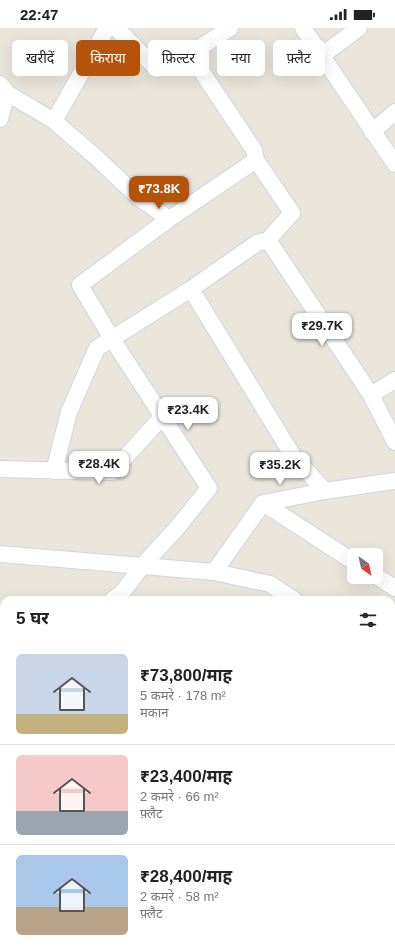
<!DOCTYPE html>
<html lang="hi">
<head>
<meta charset="utf-8">
<style>
  :root { --surface:#fff; --page:#f2f2f2; --text:#222; --muted:#767676; --line:#e0e0e0; --accent:#b45309 }
  body { margin:0; font-family:Arial,"Noto Sans Devanagari",sans-serif; background:var(--page); color:var(--text); height:100vh; display:flex; flex-direction:column; font-size:15px; white-space:nowrap }
  * { box-sizing:border-box; margin:0 }
  p { font-size:13px; color:var(--muted) }
  .icon { flex:none; width:22px; height:22px; fill:none; stroke:currentColor; stroke-width:2; stroke-linecap:round; stroke-linejoin:round }
  .map { position:relative; flex:1; overflow:hidden }
  .sheet { position:absolute; left:0px; top:568px; width:395px; height:356px; display:flex; flex-direction:column; background:var(--surface); border-radius:12px 12px 0 0; box-shadow:0 4px 16px #0002 }
  .sheet>* { flex:none }
  .banner { position:absolute; left:12px; top:12px; width:371px; height:36px; display:flex; gap:8px }
  .needle { width:26px; rotate:147deg }
  .buttons { position:absolute; left:347px; top:520px; display:grid; gap:8px }
  .buttons a { display:grid; place-items:center; width:36px; height:36px; border-radius:6px; background:var(--surface); box-shadow:0 4px 16px #0002; font-size:20px }
  .price { position:absolute; translate:-50% -34px; padding:0 9px; border-radius:8px; background:#fff; color:#222; font-size:13px; line-height:26px; filter:drop-shadow(0 1px 2px #0008) }
  .price::after { content:''; position:absolute; left:50%; top:24px; width:12px; height:9px; margin-left:-6px; background:inherit; clip-path:polygon(0 0,100% 0,50% 100%) }
  .price.selected { background:var(--accent); color:#fff }
  ul { padding:0; list-style:none }
  li { display:flex; align-items:center; gap:12px; height:100px; padding:0 16px }
  li+li { border-top:1px solid var(--line) }
  li span { display:grid; place-items:center; flex:none; width:112px; height:80px; border-radius:6px; color:#555 }
  li>.icon { margin-inline-start:auto }
  span .icon { width:48px; height:48px; fill:#fffc; stroke-width:1 }
  li b { font-size:17px }
  h2 { display:flex; justify-content:space-between; align-items:center; height:48px; padding:0 16px; font-size:17px }
  .chip { padding:0 14px; border-radius:6px; background:var(--surface); box-shadow:0 4px 16px #0002; font-size:14px; line-height:36px }
  .chip.selected { background:var(--accent); color:#fff }
  .status { display:flex; justify-content:space-between; align-items:center; height:28px; padding:0 20px; background:var(--surface); direction:ltr }
  .status svg { height:11px; fill:currentColor }
  .map>svg:first-child { display:block }
  .lines { fill:none; stroke-linecap:round; stroke-linejoin:round }
  .minor-casing { stroke:#d1d3e1; stroke-width:18 }
  .minor { stroke:#fff; stroke-width:16 }
</style>
</head>
<body>
<div class="status"><b>22:47</b><svg viewBox="0 0 49 12"><path d="M0 12V9h3v3zM5 12V6h3v6zM10 12V3h3v9zM15 12V0h3v12zM26 1h20v11H26zM47 4h2v5h-2z"/></svg></div>
<div class="map">
<svg width="395" height="924" viewBox="0 0 395 924">
  <rect width="100%" height="100%" fill="#ebe6dc"/>
  <g class="lines">
    <g class="minor-casing">
      <path id="minor" d="M 116,0 L 157,41 L 190,26 L 230,0
        M 303,0 L 395,136
        M 321,28 L 359,0
        M 0,56 L 7,65 L 0,91
        M 7,65 L 54,93 L 98,131 L 138,169 L 169,191
        M 54,93 L 107,0
        M 372,104 L 395,84
        M 268,212 L 371,367 L 395,414
        M 191,261 L 293,428 L 325,463
        M 371,367 L 395,352
        M 0,441 L 112,444 L 162,389
        M 54,443 L 69,384 L 97,320 L 191,261 L 257,215 L 268,212 L 292,185 L 256,132 L 254,122 L 190,26
        M 263,475 L 354,534
        M 0,526 L 214,544 L 270,556 L 294,572
        M 214,544 L 263,475 L 325,463 L 395,453
        M 376,548 L 395,560
        M 112,572 L 122,565 L 142,538 L 177,500 L 209,460 L 112,311 L 80,257 L 169,191 L 256,132
        M 0,647 L 4,644
        M 391,654 L 395,657
        M 0,756 L 4,753
        M 0,842 L 4,848
        M 391,848 L 395,854
        M 54,920 L 57,924
        M 228,920 L 229,921 L 231,920
        M 30,924 L 36,920"/>
    </g>
    <use href="#minor" class="minor"/>
  </g>
</svg>
<div class="buttons">
<a><svg class="needle" viewBox="-14 -14 28 28"><path d="M0-13l5 13h-10z" fill="#e53935"/><path d="M0 13l5-13h-10z" fill="#767676"/></svg></a>
</div>
<b class="price selected" style="left:159px;top:182px">₹73.8K</b>
<b class="price" style="left:322px;top:319px">₹29.7K</b>
<b class="price" style="left:188px;top:403px">₹23.4K</b>
<b class="price" style="left:99px;top:457px">₹28.4K</b>
<b class="price" style="left:280px;top:458px">₹35.2K</b>
<div class="banner">
<a class="chip">खरीदें</a>
<a class="chip selected">किराया</a>
<a class="chip">फ़िल्टर</a>
<a class="chip">नया</a>
<a class="chip">फ़्लैट</a>
</div>
<section class="sheet">
<h2>5 घर<svg class="icon" aria-label="filters" viewBox="0 0 24 24"><path d="M4 7h16M4 17h16"/><circle cx="9" cy="7" r="2"/><circle cx="15" cy="17" r="2"/></svg></h2>
<ul>
<li><span style="background:linear-gradient(#c9d6e8 75%,#c2b280 0)"><svg class="icon" aria-label="home" viewBox="0 0 24 24"><path d="M3 11l9-7 9 7M6 9v11h12V9"/></svg></span><div><b>₹73,800/माह</b><p>5 कमरे · 178 m²</p><p>मकान</p></div></li>
<li><span style="background:linear-gradient(#f6c9c9 70%,#9aa5b1 0)"><svg class="icon" aria-label="home" viewBox="0 0 24 24"><path d="M3 11l9-7 9 7M6 9v11h12V9"/></svg></span><div><b>₹23,400/माह</b><p>2 कमरे · 66 m²</p><p>फ़्लैट</p></div></li>
<li><span style="background:linear-gradient(#a9c7e8 65%,#b9a48a 0)"><svg class="icon" aria-label="home" viewBox="0 0 24 24"><path d="M3 11l9-7 9 7M6 9v11h12V9"/></svg></span><div><b>₹28,400/माह</b><p>2 कमरे · 58 m²</p><p>फ़्लैट</p></div></li>
</ul>
</section>
</div>
</body>
</html>
